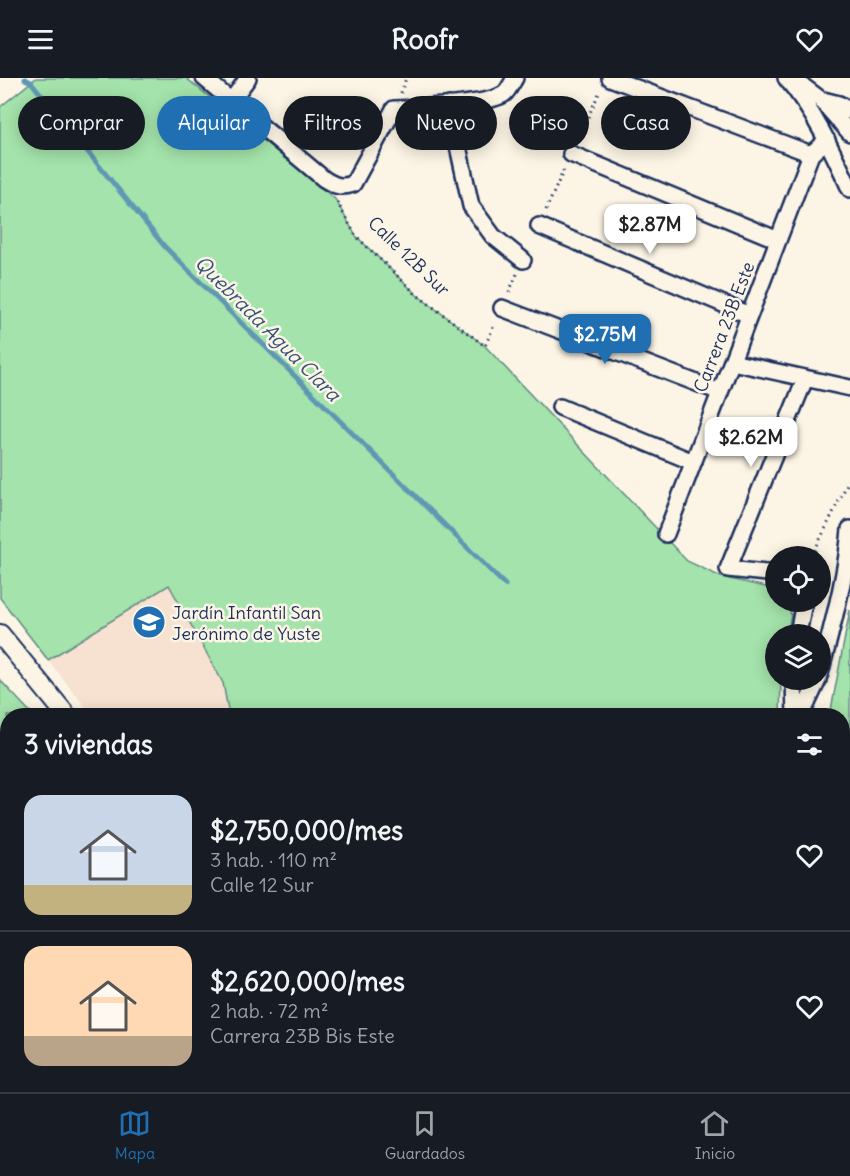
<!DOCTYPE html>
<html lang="es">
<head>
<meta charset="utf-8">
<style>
  :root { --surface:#171b24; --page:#242831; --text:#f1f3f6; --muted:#9ea1a6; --line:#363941; --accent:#1f6fb2 }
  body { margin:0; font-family:Delius,sans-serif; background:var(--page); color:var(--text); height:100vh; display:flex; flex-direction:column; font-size:22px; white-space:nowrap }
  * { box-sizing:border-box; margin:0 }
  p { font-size:20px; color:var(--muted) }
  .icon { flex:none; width:33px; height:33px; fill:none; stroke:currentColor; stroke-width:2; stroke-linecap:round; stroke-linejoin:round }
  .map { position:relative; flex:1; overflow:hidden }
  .drawer { position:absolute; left:0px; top:630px; width:850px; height:384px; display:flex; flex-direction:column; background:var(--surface); border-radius:24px 24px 0 0; box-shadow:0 3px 15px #0003 }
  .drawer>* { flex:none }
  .top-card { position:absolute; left:18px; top:18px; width:814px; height:54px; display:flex; gap:12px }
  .buttons { position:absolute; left:765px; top:468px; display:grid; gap:12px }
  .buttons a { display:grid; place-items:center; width:66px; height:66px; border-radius:50%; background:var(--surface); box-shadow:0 3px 15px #0003; font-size:30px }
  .price { position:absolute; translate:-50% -51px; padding:0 14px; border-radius:12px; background:#fff; color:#222; font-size:20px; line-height:39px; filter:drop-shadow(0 2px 3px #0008) }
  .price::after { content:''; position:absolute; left:50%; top:36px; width:18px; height:14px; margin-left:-9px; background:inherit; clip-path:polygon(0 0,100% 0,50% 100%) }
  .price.selected { background:var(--accent); color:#fff }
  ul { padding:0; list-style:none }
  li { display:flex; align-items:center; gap:18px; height:150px; padding:0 24px }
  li+li { border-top:2px solid var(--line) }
  li span { display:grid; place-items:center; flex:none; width:168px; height:120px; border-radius:18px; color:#555 }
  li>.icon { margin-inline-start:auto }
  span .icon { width:72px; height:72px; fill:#fffc; stroke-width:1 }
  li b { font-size:26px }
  h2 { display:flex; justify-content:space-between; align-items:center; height:72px; padding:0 24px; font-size:26px }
  .pill { padding:0 21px; border-radius:27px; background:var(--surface); box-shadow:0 3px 15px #0003; font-size:21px; line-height:54px }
  .pill.selected { background:var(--accent); color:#fff }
  header { display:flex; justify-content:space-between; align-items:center; height:78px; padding:0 24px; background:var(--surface); font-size:27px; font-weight:700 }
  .menu { display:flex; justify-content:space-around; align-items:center; height:84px; border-top:2px solid var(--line); background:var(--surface); font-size:16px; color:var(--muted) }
  .menu a { display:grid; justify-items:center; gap:3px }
  .menu .selected { color:var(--accent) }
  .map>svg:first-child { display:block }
  .built { fill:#f7e1d0 }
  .green { fill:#a4e3ab; stroke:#608984; stroke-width:1.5 }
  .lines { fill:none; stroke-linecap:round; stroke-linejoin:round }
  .stream { stroke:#6198b4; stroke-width:5 }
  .minor-casing { stroke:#1b2f5e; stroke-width:20 }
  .tertiary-casing { stroke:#1b2f5e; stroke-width:22 }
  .path { stroke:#1b2f5e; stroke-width:3; stroke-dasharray:1.5 4.5; stroke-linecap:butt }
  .minor { stroke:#fcf5e5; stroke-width:15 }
  .tertiary { stroke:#fcf5e5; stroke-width:18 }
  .labels { text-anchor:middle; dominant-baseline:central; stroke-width:5; stroke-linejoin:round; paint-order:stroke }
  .street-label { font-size:18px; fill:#1b2f5e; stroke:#fcf5e5 }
  .poi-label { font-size:18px; fill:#1b2f5e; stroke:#fcf5e5; text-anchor:start }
  .water-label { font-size:20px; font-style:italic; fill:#32527b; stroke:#fcf5e5 }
</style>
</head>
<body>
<header><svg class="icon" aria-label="menu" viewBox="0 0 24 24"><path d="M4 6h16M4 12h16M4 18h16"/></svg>Roofr<svg class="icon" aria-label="heart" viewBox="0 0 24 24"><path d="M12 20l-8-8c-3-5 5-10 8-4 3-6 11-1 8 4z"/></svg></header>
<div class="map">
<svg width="850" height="1014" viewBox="0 0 850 1014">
  <rect width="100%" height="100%" fill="#fcf5e5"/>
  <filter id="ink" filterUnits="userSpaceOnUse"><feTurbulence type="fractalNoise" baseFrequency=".0167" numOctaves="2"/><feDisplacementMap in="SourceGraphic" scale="12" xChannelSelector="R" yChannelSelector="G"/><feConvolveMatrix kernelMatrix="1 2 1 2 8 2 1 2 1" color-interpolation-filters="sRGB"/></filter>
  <g filter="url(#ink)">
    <path class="built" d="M 169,507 L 223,605 L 229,637 L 92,637 L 48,582 Z"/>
    <path class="green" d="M 36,0 L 186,0 L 335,121 L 356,158 L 417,217 L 485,268 L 687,483 L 721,499 L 766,509 L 775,514 L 776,524 L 788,524 L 791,537 L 787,556 L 776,556 L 776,602 L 781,602 L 780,637 L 229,637 L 223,605 L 169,507 L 48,582 L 0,520 L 0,29 Z
      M 850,532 L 850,830 L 843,831 L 843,638 L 830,637 Z
      M 0,602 L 33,637 L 8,638 L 8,1006 L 427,1007 L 423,1014 L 0,1014 Z
      M 506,1007 L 810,1007 L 810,1014 L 514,1014 Z"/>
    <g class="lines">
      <path class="stream" d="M 25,1 L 31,4 L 165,169 L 505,507
        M 88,1014 L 90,1006"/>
      <g class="minor-casing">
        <path id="minor" d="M 204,0 L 324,101 C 335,108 341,110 353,106 L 394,31 C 416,30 488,27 504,16 C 508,13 512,5 515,0
          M 610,0 L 811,76
          M 786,0 C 814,33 832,72 850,111
          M 792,0 L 820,21 L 850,55
          M 823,22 L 839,26 L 850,33
          M 231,23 L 248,0
          M 449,27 L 471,128 L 493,158 L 523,182
          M 571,76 L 778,162
          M 539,148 L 749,237
          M 502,230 L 720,314
          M 732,284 L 850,310
          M 560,329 L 693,384
          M 666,456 L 811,76 L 827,62
          M 776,496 L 728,491 L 805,301
          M 798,556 L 804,524
          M 820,596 C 832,548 846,500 850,451
          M 794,602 L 795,638
          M 801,638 L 818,602
          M 0,786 L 8,782
          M 843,865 L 850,867
          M 843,972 L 850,957
          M 843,1004 L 850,1007
          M 831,1014 L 832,1006"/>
      </g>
      <g class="tertiary-casing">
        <path id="tertiary" d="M 0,556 L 67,638
          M 481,1006 L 486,1014"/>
      </g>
      <path class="path" d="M 401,15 L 406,0
        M 578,61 L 600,13
        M 337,124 L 356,158 L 417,217 L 485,268 L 495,245
        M 546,132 L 565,89
        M 509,214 L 517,196
        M 812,478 L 850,400"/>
      <use href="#minor" class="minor"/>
      <use href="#tertiary" class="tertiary"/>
    </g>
  </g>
  <defs>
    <g id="school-disc" transform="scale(1.725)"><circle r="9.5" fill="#1f6fb2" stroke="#fcf5e5"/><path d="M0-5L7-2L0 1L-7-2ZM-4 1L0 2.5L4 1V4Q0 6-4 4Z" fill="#fff"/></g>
  </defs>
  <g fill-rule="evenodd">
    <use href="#school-disc" x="149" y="544"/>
  </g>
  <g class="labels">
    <g class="street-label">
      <text transform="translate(409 178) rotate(44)">Calle 12B Sur</text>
      <text transform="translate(724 249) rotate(-69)">Carrera 23B Este</text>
    </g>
    <g class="poi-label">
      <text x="172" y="534">Jardín Infantil San<tspan x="172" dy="21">Jerónimo de Yuste</tspan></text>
    </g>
    <g class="water-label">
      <text transform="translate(268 250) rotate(45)">Quebrada Agua Clara</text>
    </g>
  </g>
</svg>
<div class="buttons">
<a><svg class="icon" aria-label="locate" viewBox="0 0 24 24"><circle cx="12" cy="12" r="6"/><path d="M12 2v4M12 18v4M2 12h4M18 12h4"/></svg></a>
<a><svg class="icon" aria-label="layers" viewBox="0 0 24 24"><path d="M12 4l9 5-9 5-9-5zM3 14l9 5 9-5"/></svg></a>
</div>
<b class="price" style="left:650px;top:177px">$2.87M</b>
<b class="price selected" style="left:605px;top:287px">$2.75M</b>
<b class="price" style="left:751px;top:390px">$2.62M</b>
<div class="top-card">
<a class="pill">Comprar</a>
<a class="pill selected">Alquilar</a>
<a class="pill">Filtros</a>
<a class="pill">Nuevo</a>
<a class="pill">Piso</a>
<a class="pill">Casa</a>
</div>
<section class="drawer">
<h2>3 viviendas<svg class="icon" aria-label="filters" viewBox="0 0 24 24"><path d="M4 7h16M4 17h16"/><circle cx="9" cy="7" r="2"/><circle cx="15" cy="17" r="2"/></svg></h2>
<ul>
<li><span style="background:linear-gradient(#c9d6e8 75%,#c2b280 0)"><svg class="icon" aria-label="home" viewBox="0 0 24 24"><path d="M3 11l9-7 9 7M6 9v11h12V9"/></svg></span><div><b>$2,750,000/mes</b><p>3 hab. · 110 m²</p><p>Calle 12 Sur</p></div><svg class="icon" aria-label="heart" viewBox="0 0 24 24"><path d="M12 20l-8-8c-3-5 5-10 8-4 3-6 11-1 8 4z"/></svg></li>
<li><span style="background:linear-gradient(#ffd9b3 75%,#b9a48a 0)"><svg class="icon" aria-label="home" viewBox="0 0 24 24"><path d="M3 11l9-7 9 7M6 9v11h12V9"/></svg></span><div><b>$2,620,000/mes</b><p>2 hab. · 72 m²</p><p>Carrera 23B Bis Este</p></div><svg class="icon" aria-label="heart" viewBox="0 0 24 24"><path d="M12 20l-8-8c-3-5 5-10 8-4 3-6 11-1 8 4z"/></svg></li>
</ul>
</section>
</div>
<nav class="menu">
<a class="selected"><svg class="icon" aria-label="map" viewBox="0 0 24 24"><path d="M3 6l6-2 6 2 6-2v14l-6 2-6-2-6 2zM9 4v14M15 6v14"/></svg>Mapa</a>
<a><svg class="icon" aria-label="saved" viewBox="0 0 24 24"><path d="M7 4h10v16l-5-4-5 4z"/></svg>Guardados</a>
<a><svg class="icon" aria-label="home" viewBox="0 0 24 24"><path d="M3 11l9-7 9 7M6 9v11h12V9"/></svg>Inicio</a>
</nav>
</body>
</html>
